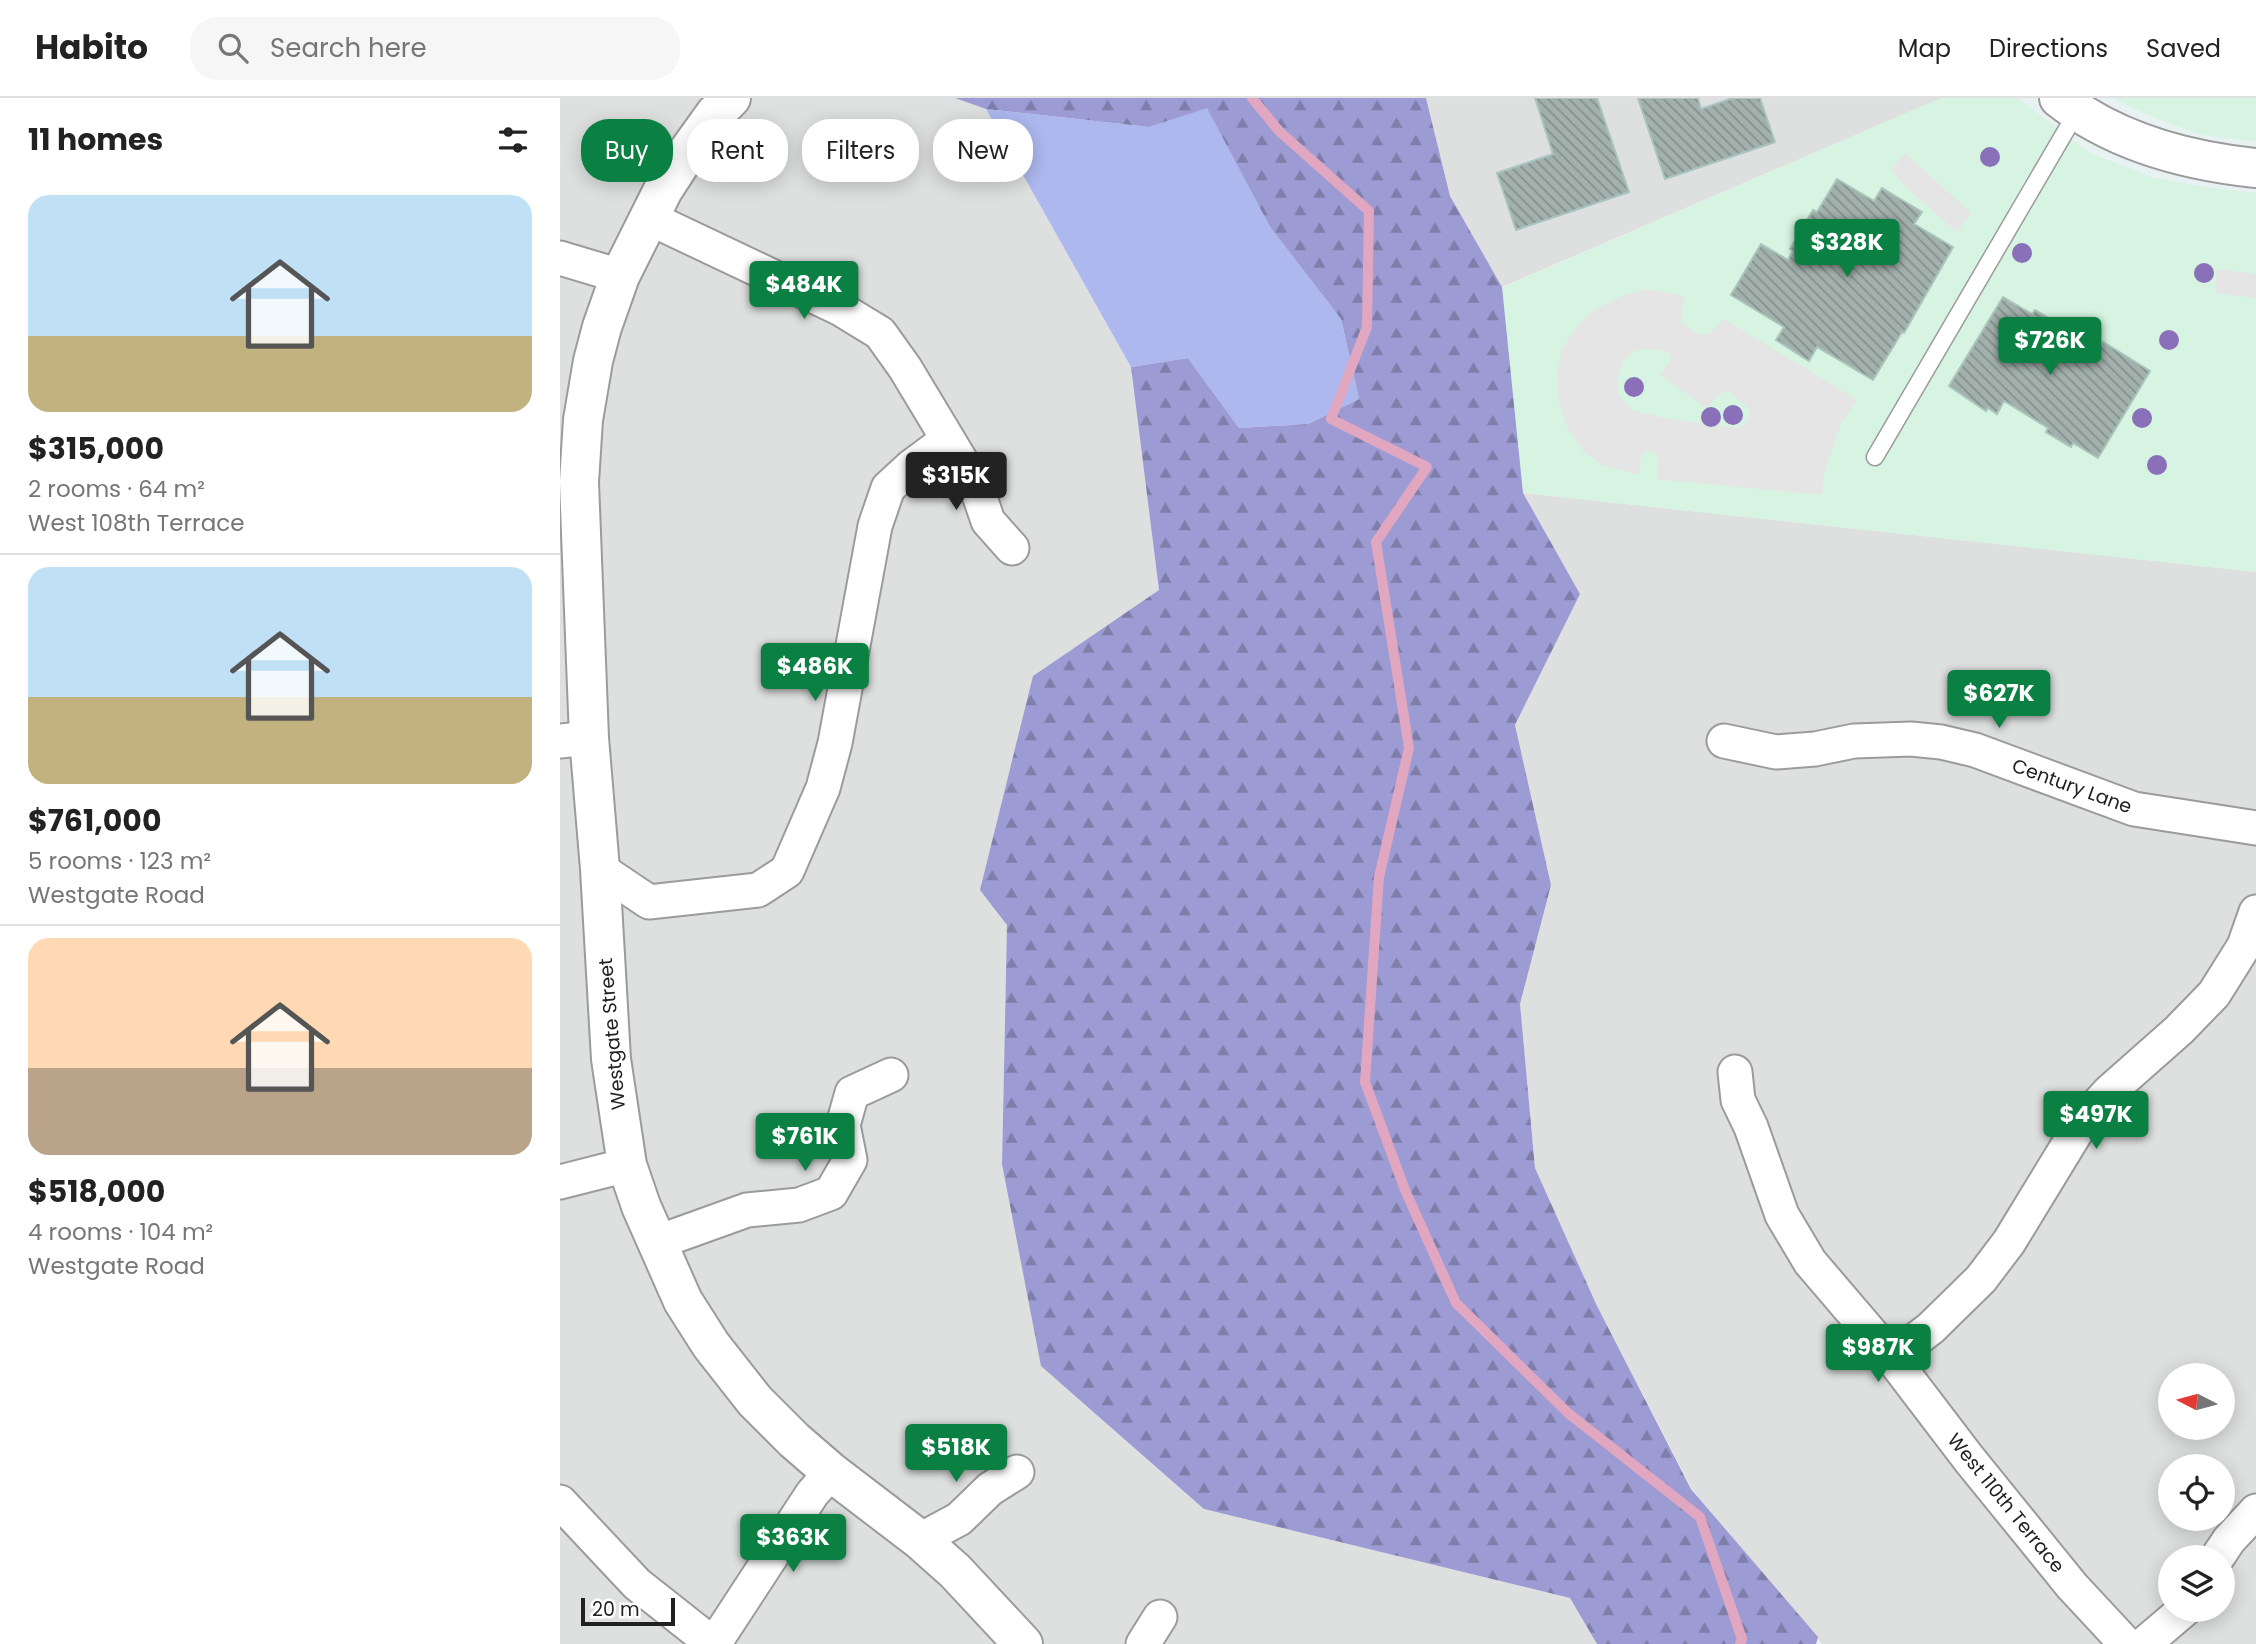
<!DOCTYPE html>
<html lang="en">
<head>
<meta charset="utf-8">
<style>
  :root { --surface:#fff; --page:#f6f6f6; --text:#222; --muted:#767676; --line:#e0e0e0; --accent:#0b8043 }
  body { margin:0; font-family:Poppins,sans-serif; background:var(--page); color:var(--text); height:100vh; display:flex; flex-direction:column; font-size:26px; white-space:nowrap }
  * { box-sizing:border-box; margin:0 }
  p { font-size:23px; color:var(--muted) }
  .icon { flex:none; width:38px; height:38px; fill:none; stroke:currentColor; stroke-width:2; stroke-linecap:round; stroke-linejoin:round }
  .map { position:relative; flex:1; overflow:hidden }
  .side { display:flex; flex-direction:column; background:var(--surface); width:560px }
  .side>* { flex:none }
  .hud { position:absolute; left:21px; top:21px; width:665px; height:63px; display:flex; gap:14px }
  .needle { width:46px; rotate:276deg }
  .tools { position:absolute; left:1598px; top:1265px; display:grid; gap:14px }
  .tools a { display:grid; place-items:center; width:77px; height:77px; border-radius:50%; background:var(--surface); box-shadow:0 4px 18px #0003; font-size:35px }
  .scale { position:absolute; left:21px; bottom:18px; width:94px; box-sizing:border-box; padding-left:7px; border:4px solid #212121; border-top:0; font-size:19px; line-height:24px; white-space:nowrap; color:#212121; -webkit-text-stroke:5px #fff; paint-order:stroke }
  .price { position:absolute; translate:-50% -60px; padding:0 16px; border-radius:7px; background:var(--accent); color:#fff; font-size:23px; line-height:46px; filter:drop-shadow(0 2px 4px #0008) }
  .price::after { content:''; position:absolute; left:50%; top:42px; width:21px; height:16px; margin-left:-10px; background:inherit; clip-path:polygon(0 0,100% 0,50% 100%) }
  .price.on { background:#222; color:#fff }
  ul { padding:0; list-style:none }
  li { display:grid; align-content:center; gap:14px; height:371px; padding:0 28px }
  li+li { border-top:2px solid var(--line) }
  li span { display:grid; place-items:center; height:217px; border-radius:21px; color:#555 }
  li>.icon { margin-inline-start:auto }
  span .icon { width:126px; height:126px; fill:#fffc; stroke-width:1 }
  li b { font-size:30px }
  h2 { display:flex; justify-content:space-between; align-items:center; height:84px; padding:0 28px; font-size:30px }
  .chip { padding:0 24px; border-radius:28px; background:var(--surface); box-shadow:0 4px 18px #0003; font-size:24px; line-height:63px }
  .chip.on { background:var(--accent); color:#fff }
  header { display:flex; align-items:center; gap:42px; box-sizing:border-box; height:98px; padding:0 35px; background:var(--surface); border-bottom:2px solid var(--line) }
  header strong { font-size:33px }
  nav { display:flex; gap:38px; margin-inline-start:auto; font-size:24px }
  .search { width:490px; height:63px; background:var(--page); display:flex; align-items:center; gap:18px; box-sizing:border-box; padding:0 24px; border-radius:28px; color:var(--muted); font-size:26px }
  main { display:flex; flex:1; min-height:0 }
  .map>svg:first-child { display:block }
  .residential { fill:#dedfdf; fill-rule:evenodd }
  .commercial { fill:#d7f3e1 }
  .grass { fill:#acb8ee }
  .forest { fill:url(#forest-firs) }
  .parking { fill:#e5e5e5; fill-rule:evenodd }
  .lines { fill:none; stroke-linecap:round; stroke-linejoin:round }
  .stream { stroke:#e1a7c1; stroke-width:10 }
  .building { fill:url(#building-back-hatch); stroke:#a9c5be; stroke-width:2 }
  .service-casing { stroke:#9b9b9b; stroke-width:19 }
  .minor-casing { stroke:#9b9b9b; stroke-width:37 }
  .tertiary-casing { stroke:#9b9b9b; stroke-width:42 }
  .service { stroke:#fff; stroke-width:16 }
  .minor { stroke:#fff; stroke-width:33 }
  .tertiary { stroke:#fff; stroke-width:38 }
  .tree { fill:#8970b8 }
  .labels { text-anchor:middle; dominant-baseline:central; stroke-width:6; stroke-linejoin:round; paint-order:stroke }
  .street-label { font-size:19px; fill:#212121; stroke:#fff }
</style>
</head>
<body>
<header>
<strong>Habito</strong>
<div class="search"><svg class="icon" aria-label="search" viewBox="0 0 24 24"><circle cx="10" cy="10" r="6"/><path d="M15 15l6 6"/></svg>Search here</div>
<nav><a>Map</a><a>Directions</a><a>Saved</a></nav>
</header>
<main>
<section class="side">
<h2>11 homes<svg class="icon" aria-label="filters" viewBox="0 0 24 24"><path d="M4 7h16M4 17h16"/><circle cx="9" cy="7" r="2"/><circle cx="15" cy="17" r="2"/></svg></h2>
<ul>
<li><span style="background:linear-gradient(#bfe0f5 65%,#c2b280 0)"><svg class="icon" aria-label="home" viewBox="0 0 24 24"><path d="M3 11l9-7 9 7M6 9v11h12V9"/></svg></span><div><b>$315,000</b><p>2 rooms · 64 m²</p><p>West 108th Terrace</p></div></li>
<li><span style="background:linear-gradient(#bfe0f5 60%,#c2b280 0)"><svg class="icon" aria-label="home" viewBox="0 0 24 24"><path d="M3 11l9-7 9 7M6 9v11h12V9"/></svg></span><div><b>$761,000</b><p>5 rooms · 123 m²</p><p>Westgate Road</p></div></li>
<li><span style="background:linear-gradient(#ffd9b3 60%,#b9a48a 0)"><svg class="icon" aria-label="home" viewBox="0 0 24 24"><path d="M3 11l9-7 9 7M6 9v11h12V9"/></svg></span><div><b>$518,000</b><p>4 rooms · 104 m²</p><p>Westgate Road</p></div></li>
</ul>
</section>
<div class="map">
<svg width="1696" height="1546" viewBox="0 0 1696 1546">
  <defs>
    <pattern id="forest-firs" width="22" height="20" patternUnits="userSpaceOnUse" patternTransform="scale(1.75)"><rect width="22" height="20" fill="#9c9bd3"/><path d="M5 1l3.5 6h-7zM16 11l3.5 6h-7z" fill="#7f7eab"/></pattern>
    <pattern id="building-back-hatch" width="6" height="6" patternUnits="userSpaceOnUse" patternTransform="scale(1.75)"><rect width="6" height="6" fill="#a3b1ad"/><path d="M-1 5l2 2M0 0l6 6M5-1l2 2" fill="none" stroke="#84908c"/></pattern>
  </defs>
  <rect width="100%" height="100%" fill="#e8f2f2"/>
  <path class="residential" d="M 0,0 L 395,0 L 426,11 L 571,269 L 599,492 L 473,578 L 447,827 L 442,1066 L 644,1411 L 1010,1500 L 1037,1546 L 0,1546 Z
    M 866,0 L 1381,0 L 942,189 L 890,98 Z
    M 963,395 L 1696,474 L 1696,1546 L 1262,1546 L 1132,1391 L 1037,1208 L 975,1070 L 960,906 L 991,787 L 955,627 L 1020,496 ZM 1610,1278 L 1662,1278 L 1662,1330 L 1610,1330 ZM 1610,1368 L 1662,1368 L 1662,1421 L 1610,1421 ZM 1610,1460 L 1662,1460 L 1662,1512 L 1610,1512 Z"/>
  <path class="commercial" d="M 1381,0 L 1458,0 L 1530,55 L 1591,79 L 1650,90 L 1696,95 L 1696,474 L 963,395 L 942,190 Z
    M 1552,0 L 1696,0 L 1696,43 L 1641,37 L 1595,20 Z"/>
  <path class="grass" d="M 647,9 L 710,129 L 781,221 L 799,301 L 748,326 L 679,330 L 628,260 L 571,269 L 426,11 L 589,29 Z"/>
  <path class="forest" d="M 395,0 L 866,0 L 890,98 L 942,189 L 963,395 L 1020,496 L 955,627 L 991,787 L 960,906 L 975,1070 L 1037,1208 L 1131,1391 L 1258,1539 L 1256,1546 L 1037,1546 L 1010,1500 L 644,1411 L 481,1268 L 442,1066 L 447,827 L 420,792 L 473,578 L 599,492 L 571,269 L 628,260 L 679,330 L 748,326 L 799,301 L 781,221 L 710,129 L 647,10 L 589,29 L 426,11 Z"/>
  <path class="parking" d="M 1345,55 L 1411,115 L 1397,134 L 1349,92 L 1331,72 Z
    M 1657,171 L 1696,176 L 1696,200 L 1655,195 Z
    M 1086,191 L 1124,198 L 1121,224 L 1140,237 L 1149,236 L 1164,221 L 1297,302 L 1280,327 L 1264,376 L 1262,397 L 1097,381 L 1098,356 L 1088,353 L 1081,357 L 1079,377 L 1043,367 L 1025,355 L 1008,331 L 999,305 L 997,276 L 1002,251 L 1017,228 L 1034,212 L 1062,198 ZM 1082,251 L 1096,251 L 1109,255 L 1111,262 L 1100,277 L 1146,310 L 1160,296 L 1169,293 L 1189,311 L 1190,316 L 1186,325 L 1177,330 L 1103,320 L 1072,312 L 1059,297 L 1057,286 L 1058,277 L 1063,263 L 1073,254 Z"/>
  <g class="lines">
    <path class="stream" d="M 692,0 L 719,33 L 809,113 L 807,229 L 771,321 L 867,369 L 816,444 L 849,650 L 819,779 L 805,984 L 845,1092 L 896,1205 L 1008,1315 L 1140,1419 L 1182,1541 L 1180,1546"/>
  </g>
  <path class="building" d="M 975,0 L 1037,0 L 1069,94 L 956,132 L 937,75 L 993,56 Z
    M 1078,0 L 1138,0 L 1141,11 L 1173,0 L 1200,0 L 1215,44 L 1105,81 Z
    M 1277,81 L 1314,103 L 1322,90 L 1362,114 L 1354,126 L 1393,149 L 1344,235 L 1342,234 L 1313,282 L 1257,249 L 1249,263 L 1216,242 L 1224,229 L 1171,197 L 1201,146 L 1228,162 L 1233,153 L 1230,151 L 1253,112 L 1257,114 Z
    M 1443,199 L 1472,216 L 1475,212 L 1503,229 L 1501,233 L 1537,254 L 1543,244 L 1590,273 L 1538,360 L 1513,345 L 1511,349 L 1486,334 L 1488,330 L 1444,303 L 1437,316 L 1428,310 L 1426,313 L 1389,288 Z"/>
  <g class="lines">
    <g class="service-casing">
      <path id="service" d="M 1315,359 L 1518,12"/>
    </g>
    <g class="minor-casing">
      <path id="minor" d="M 89,120 L 279,210 L 320,235 L 345,270 L 416,388 L 428,423 L 452,450
        M 0,160 L 60,178
        M 0,643 L 29,640
        M 1164,643 L 1216,654 L 1255,651 L 1294,643 L 1351,641 L 1381,644 L 1415,652 L 1574,711 L 1696,730
        M 40,771 L 89,804 L 198,792 L 227,773 L 263,690 L 275,645 L 315,428 L 328,390 L 352,368 L 387,342
        M 1175,974 L 1178,1002 L 1191,1029 L 1222,1117 L 1250,1164 L 1332,1260 L 1409,1361 L 1512,1488 L 1566,1546
        M 0,1084 L 67,1067
        M 98,1144 L 187,1112 L 239,1107 L 271,1095 L 290,1062 L 283,1027 L 292,995 L 331,977
        M 1332,1260 L 1371,1230 L 1421,1181 L 1449,1144 L 1524,1021 L 1550,993 L 1619,932 L 1654,896 L 1684,848 L 1696,814
        M 0,1404 L 77,1486 L 153,1546
        M 360,1442 L 399,1421 L 430,1391 L 457,1374
        M 1657,1460 L 1669,1442 L 1696,1413
        M 154,1546 L 252,1396 L 271,1374
        M 583,1546 L 600,1519
        M 1584,1546 L 1624,1512"/>
    </g>
    <g class="tertiary-casing">
      <path id="tertiary" d="M 171,0 L 155,16 L 127,55 L 103,92 L 60,178 L 42,229 L 33,263 L 23,322 L 19,384 L 29,640 L 40,771 L 51,961 L 67,1067 L 81,1108 L 123,1203 L 151,1247 L 195,1303 L 234,1342 L 271,1374 L 360,1442 L 395,1473 L 463,1546
        M 1499,0 C 1555,44 1627,63 1696,70"/>
    </g>
    <use href="#service" class="service"/>
    <use href="#minor" class="minor"/>
    <use href="#tertiary" class="tertiary"/>
  </g>
  <g class="tree">
    <circle cx="1430" cy="59" r="10"/>
    <circle cx="1462" cy="155" r="10"/>
    <circle cx="1644" cy="175" r="10"/>
    <circle cx="1528" cy="238" r="10"/>
    <circle cx="1609" cy="242" r="10"/>
    <circle cx="1074" cy="289" r="10"/>
    <circle cx="1173" cy="317" r="10"/>
    <circle cx="1151" cy="319" r="10"/>
    <circle cx="1582" cy="320" r="10"/>
    <circle cx="1597" cy="367" r="10"/>
  </g>
  <g class="labels">
    <g class="street-label">
      <text transform="translate(1512 688) rotate(20)">Century Lane</text>
      <text transform="translate(52 936) rotate(-95)">Westgate Street</text>
      <text transform="translate(1446 1405) rotate(51)">West 110th Terrace</text>
    </g>
  </g>
</svg>
<div class="tools">
<a><svg class="needle" viewBox="-14 -14 28 28"><path d="M0-13l5 13h-10z" fill="#e53935"/><path d="M0 13l5-13h-10z" fill="#767676"/></svg></a>
<a><svg class="icon" aria-label="locate" viewBox="0 0 24 24"><circle cx="12" cy="12" r="6"/><path d="M12 2v4M12 18v4M2 12h4M18 12h4"/></svg></a>
<a><svg class="icon" aria-label="layers" viewBox="0 0 24 24"><path d="M12 4l9 5-9 5-9-5zM3 14l9 5 9-5"/></svg></a>
</div>
<div class="scale">20 m</div>
<b class="price" style="left:1287px;top:181px">$328K</b>
<b class="price" style="left:244px;top:223px">$484K</b>
<b class="price" style="left:1490px;top:279px">$726K</b>
<b class="price on" style="left:396px;top:414px">$315K</b>
<b class="price" style="left:255px;top:605px">$486K</b>
<b class="price" style="left:1439px;top:632px">$627K</b>
<b class="price" style="left:1536px;top:1053px">$497K</b>
<b class="price" style="left:245px;top:1075px">$761K</b>
<b class="price" style="left:1318px;top:1286px">$987K</b>
<b class="price" style="left:396px;top:1386px">$518K</b>
<b class="price" style="left:233px;top:1476px">$363K</b>
<div class="hud">
<a class="chip on">Buy</a>
<a class="chip">Rent</a>
<a class="chip">Filters</a>
<a class="chip">New</a>
</div>
</div>
</main>
</body>
</html>
